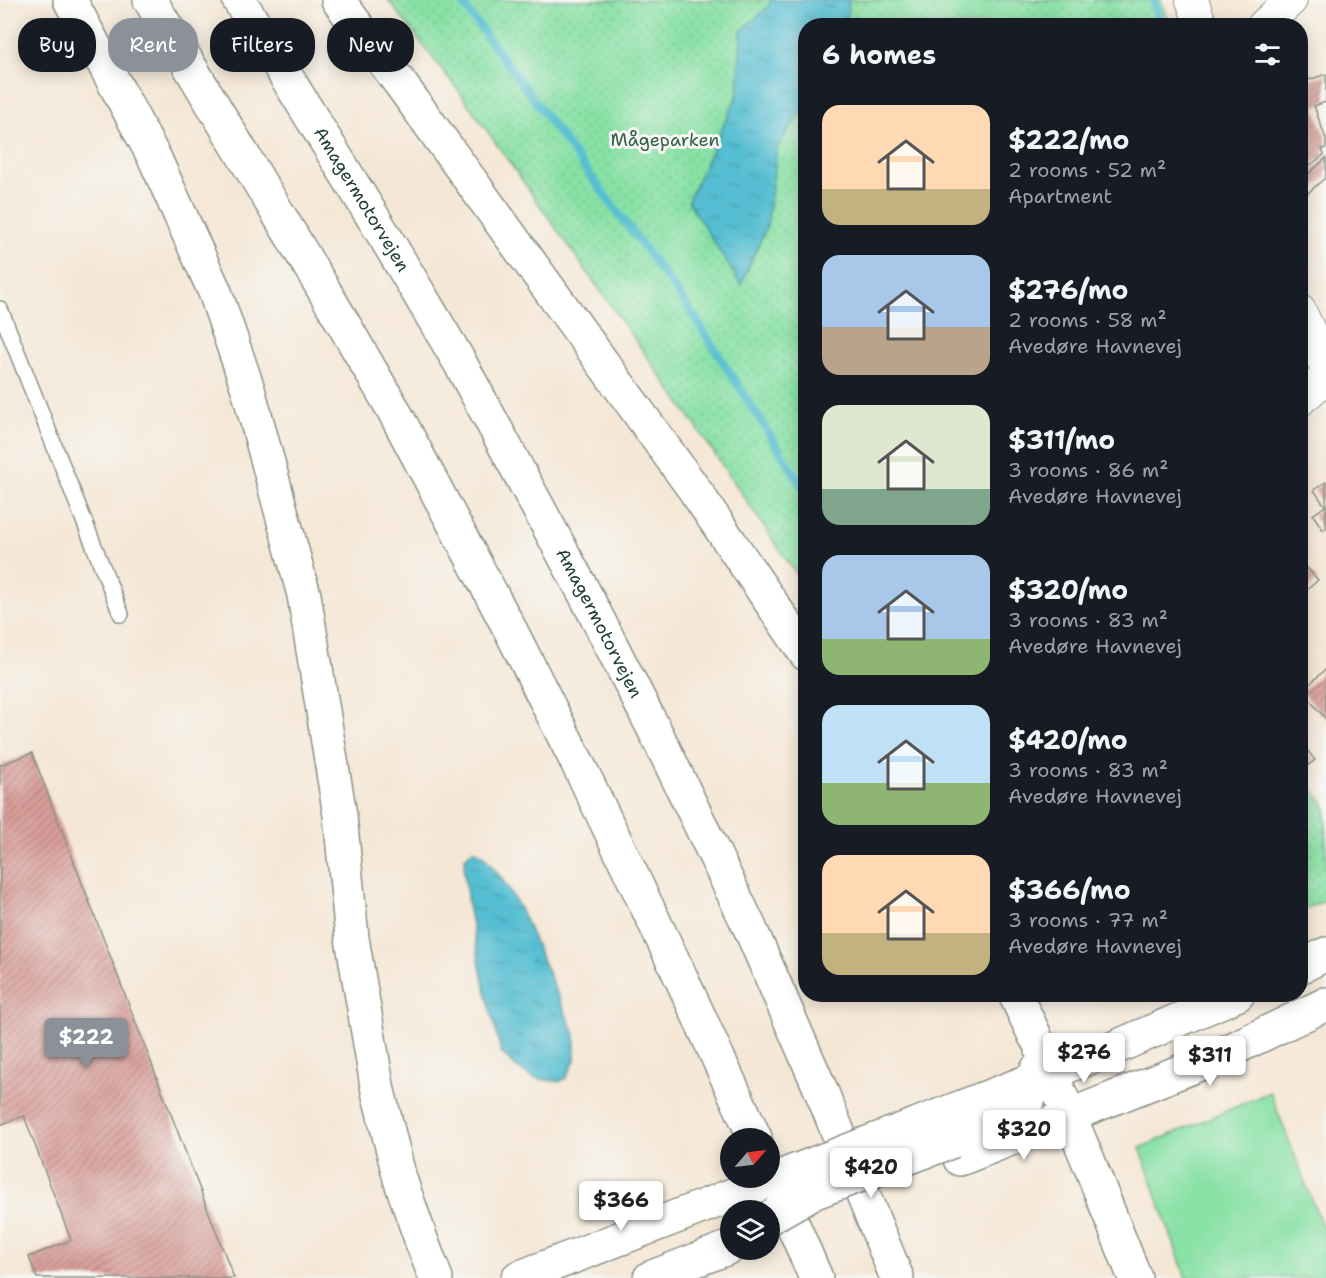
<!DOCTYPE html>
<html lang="en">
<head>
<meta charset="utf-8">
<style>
  :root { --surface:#171b24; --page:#242831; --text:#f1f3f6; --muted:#9ea1a6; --accent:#8c9099 }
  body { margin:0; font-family:"Shantell Sans",sans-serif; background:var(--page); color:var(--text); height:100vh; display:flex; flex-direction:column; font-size:22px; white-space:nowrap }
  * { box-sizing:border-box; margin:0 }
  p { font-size:20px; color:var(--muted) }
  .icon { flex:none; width:33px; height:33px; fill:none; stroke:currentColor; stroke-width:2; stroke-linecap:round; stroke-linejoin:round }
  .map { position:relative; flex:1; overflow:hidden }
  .sheet { position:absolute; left:798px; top:18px; width:510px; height:984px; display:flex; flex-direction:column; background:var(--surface); border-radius:24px; box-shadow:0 3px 15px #0003 }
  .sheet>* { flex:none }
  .guide { position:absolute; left:18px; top:18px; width:570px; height:54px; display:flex; gap:12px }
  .needle { width:39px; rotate:62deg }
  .tools { position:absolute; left:720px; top:1128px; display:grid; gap:12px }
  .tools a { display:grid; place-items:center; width:60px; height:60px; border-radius:50%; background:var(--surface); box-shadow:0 3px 15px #0003; font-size:30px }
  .price { position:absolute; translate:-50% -51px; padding:0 14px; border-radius:6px; background:#fff; color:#222; font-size:20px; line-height:39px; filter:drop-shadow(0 2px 3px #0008) }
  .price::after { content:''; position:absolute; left:50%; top:36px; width:18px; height:14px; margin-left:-9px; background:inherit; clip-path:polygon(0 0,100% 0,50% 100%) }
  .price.current { background:var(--accent); color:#fff }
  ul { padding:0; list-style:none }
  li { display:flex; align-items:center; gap:18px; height:150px; padding:0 24px }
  li span { display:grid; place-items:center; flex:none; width:168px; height:120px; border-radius:18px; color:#555 }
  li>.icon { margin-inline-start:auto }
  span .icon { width:72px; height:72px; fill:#fffc; stroke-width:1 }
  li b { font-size:26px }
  h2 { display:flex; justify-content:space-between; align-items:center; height:72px; padding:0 24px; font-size:26px }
  .pill { padding:0 21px; border-radius:24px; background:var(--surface); box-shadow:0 3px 15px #0003; font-size:21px; line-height:54px }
  .pill.current { background:var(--accent); color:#fff }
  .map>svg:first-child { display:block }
  .grass { fill:#88e1a5; stroke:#548f6c; stroke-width:1.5 }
  .park { fill:url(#park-dots); stroke:#548f6c; stroke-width:1.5 }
  .water { fill:url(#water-ripples); stroke:#3a7e83; stroke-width:1.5 }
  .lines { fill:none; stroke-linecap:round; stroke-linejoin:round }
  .stream { stroke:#55bed2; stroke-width:8 }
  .building { fill:url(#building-hatch) }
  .service-casing { stroke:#8a9285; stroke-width:18 }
  .minor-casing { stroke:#8a9285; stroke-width:34 }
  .tertiary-casing { stroke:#8a9285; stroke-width:36 }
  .motorway-casing { stroke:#8a9285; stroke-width:36 }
  .service { stroke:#fff; stroke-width:15 }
  .minor { stroke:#fff; stroke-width:32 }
  .tertiary { stroke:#fff; stroke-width:33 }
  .motorway { stroke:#fff; stroke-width:33 }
  .tertiary-bridge-casing { stroke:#8a9285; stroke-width:36; stroke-linecap:butt }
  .tertiary-bridge { stroke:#fff; stroke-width:33 }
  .labels { text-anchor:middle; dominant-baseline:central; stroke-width:6; stroke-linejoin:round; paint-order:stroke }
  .park-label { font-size:18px; fill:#345e4b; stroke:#f6f6f2 }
  .street-label { font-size:18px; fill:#1f3d34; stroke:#f6f6f2 }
</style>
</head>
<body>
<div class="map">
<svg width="1326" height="1278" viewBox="0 0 1326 1278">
  <defs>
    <pattern id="park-dots" width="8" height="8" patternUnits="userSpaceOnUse" patternTransform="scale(1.5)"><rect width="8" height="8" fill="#88e1a5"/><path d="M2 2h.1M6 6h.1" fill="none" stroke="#75c28f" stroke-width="1.8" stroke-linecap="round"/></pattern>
    <pattern id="water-ripples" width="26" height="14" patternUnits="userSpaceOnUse" patternTransform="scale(1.5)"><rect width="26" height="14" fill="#55bed2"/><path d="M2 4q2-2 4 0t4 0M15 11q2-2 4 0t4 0" fill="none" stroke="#469cab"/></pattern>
    <pattern id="building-hatch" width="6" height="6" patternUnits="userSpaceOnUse" patternTransform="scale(1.5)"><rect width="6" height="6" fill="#d99e99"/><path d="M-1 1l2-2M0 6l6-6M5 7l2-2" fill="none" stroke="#af827e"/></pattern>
  </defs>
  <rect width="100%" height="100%" fill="#f6f6f2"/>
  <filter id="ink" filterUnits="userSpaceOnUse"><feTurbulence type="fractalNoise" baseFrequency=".0167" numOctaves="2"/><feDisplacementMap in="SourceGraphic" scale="12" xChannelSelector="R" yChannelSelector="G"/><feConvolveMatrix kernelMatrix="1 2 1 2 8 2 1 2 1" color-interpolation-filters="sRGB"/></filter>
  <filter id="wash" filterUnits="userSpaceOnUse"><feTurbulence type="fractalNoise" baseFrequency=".008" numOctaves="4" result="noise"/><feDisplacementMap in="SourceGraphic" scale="24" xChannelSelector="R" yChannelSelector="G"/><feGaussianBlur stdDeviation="1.35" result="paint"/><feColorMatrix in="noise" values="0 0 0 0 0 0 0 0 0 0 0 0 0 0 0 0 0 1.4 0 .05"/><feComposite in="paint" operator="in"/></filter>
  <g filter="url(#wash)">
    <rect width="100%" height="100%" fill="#f5e7d6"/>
    <path class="grass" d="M 1270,1092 L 1326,1236 L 1326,1278 L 1186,1278 L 1140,1148 Z"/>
    <path class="park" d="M 388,0 L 1161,0 L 1169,25 L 806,26 L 805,587 L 689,416 L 461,94 Z
      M 1300,773 L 1326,806 L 1326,900 L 1301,911 Z"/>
    <path class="water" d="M 771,0 L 849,0 L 847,25 L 806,26 L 805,106 L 777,148 L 767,225 L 741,285 L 688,201 L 738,94 L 741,31 L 768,7 Z
      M 473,850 L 482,854 L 502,879 L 520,908 L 575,1035 L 575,1060 L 566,1078 L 559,1082 L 533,1078 L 516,1067 L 501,1052 L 482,976 L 468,905 L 464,871 L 465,858 Z"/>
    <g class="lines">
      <path class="stream" d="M 460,0 L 688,307 L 806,492
        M 1153,0 L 1162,26"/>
    </g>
    <g id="blocks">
      <path class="building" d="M 1326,74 L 1326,102 L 1314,106 L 1326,139 L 1326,148 L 1322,149 L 1324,155 L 1310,165 L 1304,155 L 1300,157 L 1300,83 Z
        M 1326,158 L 1326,177 L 1300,200 L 1300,182 Z
        M 1326,482 L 1326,528 L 1323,530 L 1313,515 L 1325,506 L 1314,490 Z
        M 1300,560 L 1318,580 L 1300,596 Z
        M 1326,669 L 1326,719 L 1302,691 Z
        M 1307,750 L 1315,760 L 1306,767 L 1300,760 L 1300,755 Z
        M 32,753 L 234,1278 L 37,1278 L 29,1257 L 71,1240 L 24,1116 L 0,1125 L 0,765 Z"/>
    </g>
  </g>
  <g filter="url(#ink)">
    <use href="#blocks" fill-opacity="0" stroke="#8a9285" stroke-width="1.5"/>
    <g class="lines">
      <g class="service-casing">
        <path id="service" d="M 0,309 L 121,614"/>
      </g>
      <g class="minor-casing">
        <path id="minor" d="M 1192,0 L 1201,26
          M 1263,26 L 1291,0
          M 1300,311 L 1326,368
          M 1300,400 L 1326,377"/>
      </g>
      <g class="tertiary-casing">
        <path id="tertiary" d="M 1300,967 L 1326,954
          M 1042,1051 L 1088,1160
          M 941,1115 L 1107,1051 L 1238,994
          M 971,1133 C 986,1127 1012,1118 1023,1106 C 1032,1097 1035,1082 1037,1070
          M 960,1159 L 1212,1059 L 1326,1004
          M 423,1245 L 436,1278
          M 518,1278 L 735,1194
          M 650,1278 L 730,1247"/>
      </g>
      <g class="motorway-casing">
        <g id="motorway">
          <path d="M 70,0 L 155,159 L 215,292 L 248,389 L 304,595 L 340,815 L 352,938 L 378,1091 L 400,1179 L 423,1245"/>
          <path d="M 150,0 L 318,280 L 393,409 L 513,635 L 588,784 L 677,969 L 755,1138"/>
          <path id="s1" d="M 239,0 L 387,240 L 459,361 L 587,598 L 660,741 L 750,928 L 820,1088 L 897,1278"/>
          <path d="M 338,0 L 405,90 L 694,489 L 806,654"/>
          <path d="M 1015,994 L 1035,1036"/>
          <path d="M 1088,1160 L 1135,1278"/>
          <path d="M 774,1181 L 816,1278"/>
        </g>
      </g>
      <use href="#service" class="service"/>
      <use href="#minor" class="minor"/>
      <use href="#tertiary" class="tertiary"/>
      <use href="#motorway" class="motorway"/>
      <g class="tertiary-bridge-casing">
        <path id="tertiary-bridge" d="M 735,1194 L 941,1115
          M 770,1217 L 812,1193 L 953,1141"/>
      </g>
      <use href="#tertiary-bridge" class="tertiary-bridge"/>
    </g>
  </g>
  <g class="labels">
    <g class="park-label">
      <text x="665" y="140">Mågeparken</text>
    </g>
    <g class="street-label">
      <text stroke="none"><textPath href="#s1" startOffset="234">Amagermotorvejen</textPath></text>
      <text stroke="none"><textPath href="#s1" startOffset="720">Amagermotorvejen</textPath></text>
    </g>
  </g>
</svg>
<div class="tools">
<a><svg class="needle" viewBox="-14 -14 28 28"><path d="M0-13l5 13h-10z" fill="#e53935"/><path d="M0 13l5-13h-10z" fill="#9ea1a6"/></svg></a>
<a><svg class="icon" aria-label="layers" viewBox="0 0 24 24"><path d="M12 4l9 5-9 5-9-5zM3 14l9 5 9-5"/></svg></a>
</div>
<b class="price current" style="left:86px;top:1069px">$222</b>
<b class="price" style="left:1084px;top:1084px">$276</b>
<b class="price" style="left:1210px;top:1087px">$311</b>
<b class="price" style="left:1024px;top:1161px">$320</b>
<b class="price" style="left:871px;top:1199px">$420</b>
<b class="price" style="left:621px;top:1232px">$366</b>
<div class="guide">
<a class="pill">Buy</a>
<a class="pill current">Rent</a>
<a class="pill">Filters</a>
<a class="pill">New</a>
</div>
<section class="sheet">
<h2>6 homes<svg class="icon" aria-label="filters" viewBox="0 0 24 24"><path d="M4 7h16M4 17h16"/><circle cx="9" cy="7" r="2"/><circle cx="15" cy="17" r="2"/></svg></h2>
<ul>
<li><span style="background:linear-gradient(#ffd9b3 70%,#c2b280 0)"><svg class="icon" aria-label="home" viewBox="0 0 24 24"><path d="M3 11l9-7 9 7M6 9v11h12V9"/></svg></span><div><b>$222/mo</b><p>2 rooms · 52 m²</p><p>Apartment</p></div></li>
<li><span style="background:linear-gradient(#a9c7e8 60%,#b9a48a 0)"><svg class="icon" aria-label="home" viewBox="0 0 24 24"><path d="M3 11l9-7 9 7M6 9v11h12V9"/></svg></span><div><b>$276/mo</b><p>2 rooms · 58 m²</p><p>Avedøre Havnevej</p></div></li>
<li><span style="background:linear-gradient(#dfe7d0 70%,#7fa58c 0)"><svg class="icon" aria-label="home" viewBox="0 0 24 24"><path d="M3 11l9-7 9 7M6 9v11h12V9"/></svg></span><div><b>$311/mo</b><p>3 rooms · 86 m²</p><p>Avedøre Havnevej</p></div></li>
<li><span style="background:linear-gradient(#a9c7e8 70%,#8fb573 0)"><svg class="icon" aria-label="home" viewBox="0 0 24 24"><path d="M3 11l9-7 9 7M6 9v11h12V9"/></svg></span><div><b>$320/mo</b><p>3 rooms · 83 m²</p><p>Avedøre Havnevej</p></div></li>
<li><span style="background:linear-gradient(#bfe0f5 65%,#8fb573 0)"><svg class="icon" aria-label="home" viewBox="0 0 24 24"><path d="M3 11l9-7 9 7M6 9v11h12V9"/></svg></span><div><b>$420/mo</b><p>3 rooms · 83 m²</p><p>Avedøre Havnevej</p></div></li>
<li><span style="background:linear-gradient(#ffd9b3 65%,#c2b280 0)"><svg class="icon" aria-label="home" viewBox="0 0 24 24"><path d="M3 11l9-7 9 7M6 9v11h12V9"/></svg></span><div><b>$366/mo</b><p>3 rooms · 77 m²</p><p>Avedøre Havnevej</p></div></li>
</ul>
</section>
</div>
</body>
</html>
